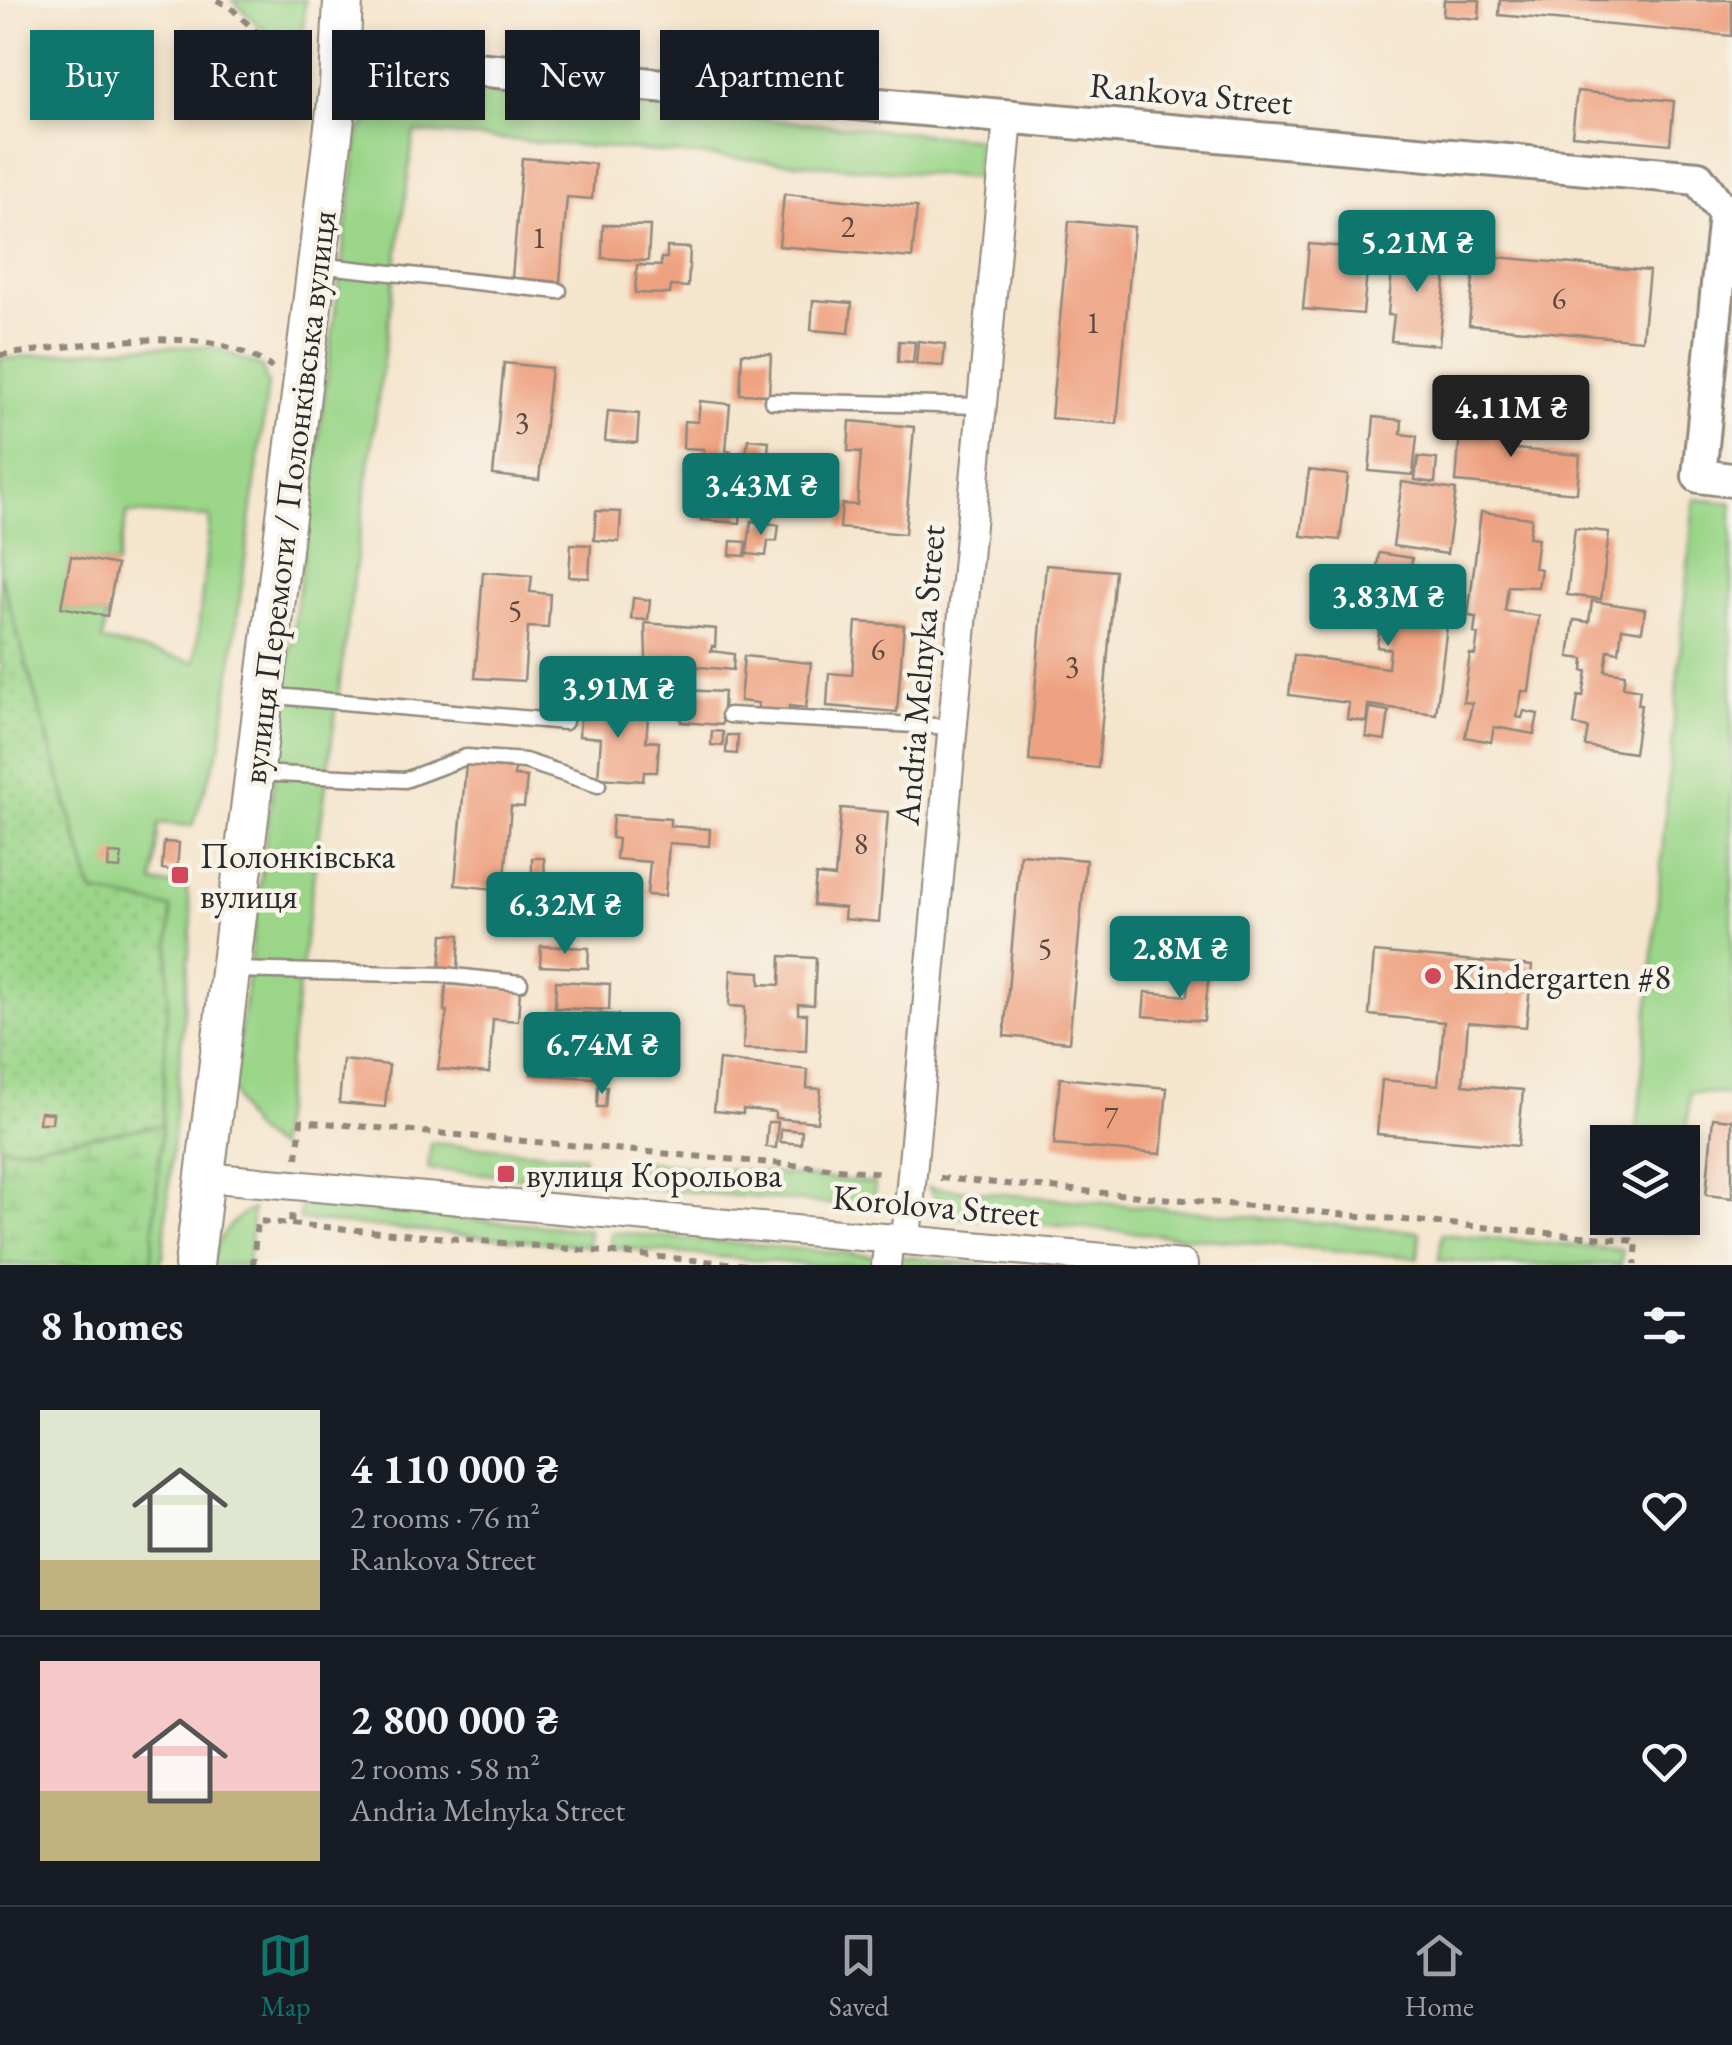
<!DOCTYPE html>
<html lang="en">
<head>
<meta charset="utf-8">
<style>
  :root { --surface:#171b24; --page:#20242c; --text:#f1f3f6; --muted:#9ea1a6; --line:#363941; --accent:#0f766e }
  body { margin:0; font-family:"EB Garamond",serif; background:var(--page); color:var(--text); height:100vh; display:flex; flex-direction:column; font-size:38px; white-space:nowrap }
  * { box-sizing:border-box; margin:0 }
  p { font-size:32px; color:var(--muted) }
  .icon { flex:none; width:55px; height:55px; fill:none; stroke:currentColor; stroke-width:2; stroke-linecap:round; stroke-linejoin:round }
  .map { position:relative; height:1265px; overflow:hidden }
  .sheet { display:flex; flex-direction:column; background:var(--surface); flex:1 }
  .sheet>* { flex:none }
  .top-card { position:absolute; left:30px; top:30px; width:1000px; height:90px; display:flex; gap:20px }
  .controls { position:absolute; left:1590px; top:1125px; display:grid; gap:20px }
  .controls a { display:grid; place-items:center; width:110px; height:110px; border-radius:0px; background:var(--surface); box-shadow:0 5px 15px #0003; font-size:50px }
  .price { position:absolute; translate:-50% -85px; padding:0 22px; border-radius:10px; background:var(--accent); color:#fff; font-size:32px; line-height:65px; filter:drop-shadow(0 2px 5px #0008) }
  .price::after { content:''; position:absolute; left:50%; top:60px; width:30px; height:22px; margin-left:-15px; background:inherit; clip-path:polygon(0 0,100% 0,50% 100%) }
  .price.on { background:#222; color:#fff }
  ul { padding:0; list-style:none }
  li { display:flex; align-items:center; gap:30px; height:250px; padding:0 40px }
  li+li { border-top:2px solid var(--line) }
  li span { display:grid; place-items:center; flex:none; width:280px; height:200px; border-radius:0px; color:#555 }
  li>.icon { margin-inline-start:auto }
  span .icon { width:120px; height:120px; fill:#fffc; stroke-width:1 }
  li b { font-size:42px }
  h2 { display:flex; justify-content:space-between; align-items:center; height:120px; padding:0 40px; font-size:42px }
  .tag { padding:0 35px; border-radius:0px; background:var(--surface); box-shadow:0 5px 15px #0003; font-size:35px; line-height:90px }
  .tag.on { background:var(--accent); color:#fff }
  .menu { display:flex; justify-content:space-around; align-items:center; height:140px; border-top:2px solid var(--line); background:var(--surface); font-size:28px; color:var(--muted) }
  .menu a { display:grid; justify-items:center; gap:5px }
  .menu .on { color:var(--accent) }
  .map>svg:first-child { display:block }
  .grass { fill:#9ad588; stroke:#62805a; stroke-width:2.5; fill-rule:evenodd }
  .wetland { fill:url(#wetland-marsh); stroke:#62805a; stroke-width:2.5 }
  .garden { fill:url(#garden-dots); stroke:#62805a; stroke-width:2.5 }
  .building { fill:#eea180 }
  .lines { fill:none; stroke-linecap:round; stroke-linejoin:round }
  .service-casing { stroke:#90887c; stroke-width:19 }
  .minor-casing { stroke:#90887c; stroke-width:32 }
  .tertiary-casing { stroke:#90887c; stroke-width:38 }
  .secondary-casing { stroke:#90887c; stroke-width:42 }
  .path { stroke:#90887c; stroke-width:6; stroke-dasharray:8 8; stroke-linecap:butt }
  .service { stroke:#fff; stroke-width:14 }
  .minor { stroke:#fff; stroke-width:28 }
  .tertiary { stroke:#fff; stroke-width:32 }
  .secondary { stroke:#fff; stroke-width:38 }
  .poi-dot { fill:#d1495b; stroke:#f7f3e8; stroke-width:4 }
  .labels { text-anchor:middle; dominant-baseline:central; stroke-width:9; stroke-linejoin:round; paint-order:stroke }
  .number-label { font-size:30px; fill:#5c4840 }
  .street-label { font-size:35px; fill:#2b2b2b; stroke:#f7f3e8 }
  .poi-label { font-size:35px; fill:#2b2b2b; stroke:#f7f3e8; text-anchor:start }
</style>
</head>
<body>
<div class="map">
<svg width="1732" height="1265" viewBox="0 0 1732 1265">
  <defs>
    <pattern id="wetland-marsh" width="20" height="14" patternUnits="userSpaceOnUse" patternTransform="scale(2.5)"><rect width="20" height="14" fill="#9ad588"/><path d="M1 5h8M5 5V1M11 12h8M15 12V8" fill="none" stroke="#85b776"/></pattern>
    <pattern id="garden-dots" width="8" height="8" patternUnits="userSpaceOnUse" patternTransform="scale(2.5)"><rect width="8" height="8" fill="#9ad588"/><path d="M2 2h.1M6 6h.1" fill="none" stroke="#85b776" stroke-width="1.8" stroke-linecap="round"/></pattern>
  </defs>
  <rect width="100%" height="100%" fill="#f7f3e8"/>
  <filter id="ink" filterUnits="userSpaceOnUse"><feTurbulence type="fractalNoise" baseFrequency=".01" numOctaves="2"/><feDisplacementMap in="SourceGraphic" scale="20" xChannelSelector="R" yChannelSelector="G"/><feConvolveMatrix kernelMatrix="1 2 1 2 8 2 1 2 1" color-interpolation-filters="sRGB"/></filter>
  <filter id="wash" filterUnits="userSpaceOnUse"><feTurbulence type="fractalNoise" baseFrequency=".0048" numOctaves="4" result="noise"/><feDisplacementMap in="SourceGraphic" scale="40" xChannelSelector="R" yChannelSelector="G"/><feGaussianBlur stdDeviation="2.25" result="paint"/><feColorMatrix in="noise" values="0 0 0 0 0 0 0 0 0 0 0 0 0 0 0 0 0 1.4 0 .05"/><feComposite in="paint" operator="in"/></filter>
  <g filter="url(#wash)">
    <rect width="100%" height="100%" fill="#f5e5cd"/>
    <path class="grass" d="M 232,0 L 305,0 L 302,55 L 269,35 Z
      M 413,86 L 978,139 L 976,178 L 414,132 L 277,1148 C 250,1131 241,1120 233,1089 L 359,130 Z
      M 137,346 L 213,347 L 262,367 L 268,385 L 221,744 L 192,826 L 159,823 L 153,883 L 186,886 L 192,918 L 163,1256 L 158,1265 L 151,1265 L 162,1125 L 171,908 L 93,892 L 0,573 L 0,359 ZM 127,513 L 210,517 L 195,662 L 102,641 L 107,616 L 62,607 L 71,557 L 117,565 Z
      M 1694,499 L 1732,503 L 1732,1095 L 1690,1092 L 1683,1176 L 1682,1142 L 1636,1142 Z
      M 431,1143 L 584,1156 L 582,1182 L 428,1169 Z
      M 628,1160 L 875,1183 L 873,1208 L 626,1186 Z
      M 928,1187 L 1420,1232 L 1418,1258 L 950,1216 Z
      M 301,1204 L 589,1230 L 588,1246 L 299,1220 Z
      M 253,1209 L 248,1265 L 211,1265 C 213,1242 232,1218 253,1209 Z
      M 1629,1218 L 1679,1218 L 1677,1232 L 1628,1228 Z
      M 611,1232 L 876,1256 L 875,1265 L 809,1265 L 610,1247 Z
      M 1442,1234 L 1622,1250 L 1621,1265 L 1493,1265 L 1439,1260 Z
      M 896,1256 L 990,1265 L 895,1265 Z"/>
    <path class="wetland" d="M 162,1125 L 151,1265 L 0,1265 L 0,1146 L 17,1148 Z"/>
    <path class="garden" d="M 0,573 L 92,892 L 171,908 L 162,1125 L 17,1148 L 0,1146 Z"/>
    <g id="blocks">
      <path class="building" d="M 1444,0 L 1480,0 L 1479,19 L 1443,16 Z
        M 1500,0 L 1732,0 L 1732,36 L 1499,15 Z
        M 1577,91 L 1674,101 L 1670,144 L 1572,135 Z
        M 522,158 L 595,164 L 592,199 L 567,197 L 560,282 L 512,278 Z
        M 784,194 L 917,207 L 912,258 L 779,246 Z
        M 1069,221 L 1134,227 L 1117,424 L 1051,418 Z
        M 603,225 L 650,226 L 648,261 L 602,258 Z
        M 1309,244 L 1369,249 L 1363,314 L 1303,309 Z
        M 667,247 L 690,248 L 688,287 L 671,286 L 670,294 L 635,293 L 637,265 L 661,266 L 661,258 L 667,258 Z
        M 1394,247 L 1448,252 L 1439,345 L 1391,341 L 1394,315 L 1388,315 Z
        M 1475,255 L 1649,271 L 1642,340 L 1469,325 Z
        M 813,300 L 852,303 L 849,333 L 811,330 Z
        M 899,341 L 915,342 L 913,363 L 898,362 Z
        M 918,341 L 945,344 L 943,366 L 916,364 Z
        M 742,353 L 771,354 L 769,395 L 740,394 Z
        M 504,363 L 551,368 L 539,480 L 493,475 Z
        M 700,401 L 730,404 L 726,451 L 731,451 L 728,497 L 700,495 L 704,449 L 683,448 L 684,421 L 698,422 Z
        M 608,411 L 639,414 L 637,443 L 605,441 Z
        M 1374,417 L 1402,420 L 1401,434 L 1417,436 L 1413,475 L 1369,471 Z
        M 1461,419 L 1517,424 L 1515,449 L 1580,455 L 1577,493 L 1456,482 Z
        M 850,421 L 914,427 L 905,534 L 840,528 L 842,504 L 857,505 L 861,452 L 848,451 Z
        M 748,439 L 769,441 L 766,472 L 732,469 L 734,454 L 746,455 Z
        M 1418,457 L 1437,459 L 1435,483 L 1415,480 Z
        M 1309,470 L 1348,475 L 1340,540 L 1301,536 Z
        M 773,473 L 808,476 L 805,499 L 771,496 Z
        M 1402,482 L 1456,490 L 1447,554 L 1393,546 Z
        M 702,497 L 742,500 L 740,523 L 701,520 Z
        M 596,511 L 621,512 L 619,542 L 594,540 Z
        M 1481,512 L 1532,518 L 1529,537 L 1538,538 L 1534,568 L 1541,569 L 1538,587 L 1508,586 L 1505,611 L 1539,616 L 1529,692 L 1522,691 L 1517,717 L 1522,718 L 1524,711 L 1538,714 L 1534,734 L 1494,727 L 1491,742 L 1465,737 L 1472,703 L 1463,702 L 1470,654 L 1475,655 L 1478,634 L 1474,633 L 1476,617 L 1468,616 Z
        M 751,521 L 779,525 L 777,541 L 768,541 L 766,556 L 747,554 Z
        M 1575,528 L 1609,532 L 1601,599 L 1567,595 Z
        M 731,541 L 747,542 L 745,556 L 730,555 Z
        M 571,544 L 591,545 L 589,578 L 569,577 Z
        M 1379,553 L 1412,558 L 1411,572 L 1441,576 L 1437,601 L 1450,602 L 1436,714 L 1368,705 L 1366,722 L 1347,719 L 1349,703 L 1289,695 L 1294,655 L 1388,668 L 1390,649 L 1377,647 L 1381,616 L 1370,615 Z
        M 71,556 L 117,565 L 107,616 L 61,607 Z
        M 1046,565 L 1115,571 L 1098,768 L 1029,761 Z
        M 483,572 L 532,576 L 530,592 L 550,594 L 548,628 L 528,627 L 524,681 L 475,678 Z
        M 633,598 L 650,600 L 648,620 L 631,619 Z
        M 1592,601 L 1645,609 L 1642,631 L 1622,628 L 1619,652 L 1608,650 L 1605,671 L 1625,674 L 1623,687 L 1640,690 L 1638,705 L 1641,705 L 1634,753 L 1585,746 L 1588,728 L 1574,725 L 1578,696 L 1583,697 L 1587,671 L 1583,671 L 1584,659 L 1569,657 L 1574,620 L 1589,622 Z
        M 856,622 L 904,625 L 897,712 L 827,706 L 829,673 L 852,675 Z
        M 645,623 L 716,629 L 715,647 L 712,646 L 711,651 L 734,654 L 733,670 L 656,663 L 656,660 L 646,659 Z
        M 744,656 L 811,663 L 806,708 L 789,706 L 788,714 L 758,711 L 758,703 L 740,701 Z
        M 654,690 L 672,691 L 671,707 L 654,706 Z
        M 682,690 L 724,692 L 722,725 L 681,722 Z
        M 582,692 L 607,694 L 606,715 L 648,718 L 646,741 L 659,742 L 657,772 L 644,772 L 643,781 L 598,778 L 601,738 L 579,736 Z
        M 1370,708 L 1389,711 L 1385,740 L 1366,737 Z
        M 712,731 L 723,732 L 723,746 L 711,745 Z
        M 727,735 L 738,735 L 737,754 L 726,753 Z
        M 466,764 L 515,769 L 514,776 L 527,777 L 524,807 L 511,806 L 504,890 L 455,885 Z
        M 841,808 L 888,812 L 879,922 L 844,919 L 845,908 L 813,905 L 816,875 L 835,877 Z
        M 613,815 L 670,819 L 670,826 L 710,829 L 709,846 L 669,843 L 665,896 L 647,895 L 650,862 L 616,859 L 618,839 L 611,838 Z
        M 164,842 L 179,843 L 177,871 L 162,869 Z
        M 109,853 L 122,854 L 120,869 L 108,868 Z
        M 1020,854 L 1086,860 L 1069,1042 L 1004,1036 Z
        M 532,858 L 544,858 L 545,878 L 532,878 Z
        M 557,888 L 557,908 L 509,909 L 508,889 Z
        M 443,934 L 460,935 L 458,969 L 440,968 Z
        M 541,946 L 589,948 L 588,968 L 540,966 Z
        M 1374,952 L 1532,966 L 1526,1027 L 1468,1022 L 1463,1085 L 1523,1090 L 1518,1146 L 1377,1134 L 1382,1080 L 1438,1085 L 1444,1022 L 1369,1015 Z
        M 781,956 L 816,958 L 814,1005 L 798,1004 L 798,1014 L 807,1014 L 806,1051 L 743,1049 L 745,1007 L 729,1006 L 731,970 L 760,972 L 760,984 L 780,985 Z
        M 1189,972 L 1209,974 L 1204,1021 L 1143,1016 L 1145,992 L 1187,996 Z
        M 556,981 L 610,984 L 609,1010 L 555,1008 Z
        M 446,984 L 520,990 L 518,1021 L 493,1019 L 489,1073 L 438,1069 L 447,1011 L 444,1011 Z
        M 583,1013 L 618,1015 L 616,1044 L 608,1044 L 606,1079 L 531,1074 L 533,1039 L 543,1039 L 544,1019 L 582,1021 Z
        M 343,1060 L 389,1065 L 385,1107 L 339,1103 Z
        M 719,1060 L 808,1070 L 807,1088 L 821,1089 L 817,1122 L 775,1118 L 775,1112 L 743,1109 L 743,1114 L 714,1111 Z
        M 1060,1078 L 1167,1088 L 1161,1154 L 1054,1145 Z
        M 598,1086 L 607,1087 L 605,1107 L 597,1107 Z
        M 40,1112 L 53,1113 L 52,1123 L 39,1123 Z
        M 1713,1118 L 1732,1120 L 1732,1198 L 1706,1195 Z
        M 768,1122 L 778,1122 L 776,1148 L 766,1147 Z
        M 781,1129 L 802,1131 L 801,1144 L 780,1142 Z"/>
    </g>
  </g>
  <g filter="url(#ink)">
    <use href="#blocks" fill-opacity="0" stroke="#90887c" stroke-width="2.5"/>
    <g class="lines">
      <g class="service-casing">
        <path id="service" d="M 317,265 L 559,291
          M 772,401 L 981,406
          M 265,695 L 565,722
          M 729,715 L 953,727
          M 255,773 L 405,780 L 466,757 L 525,761 L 598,785
          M 231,970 L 444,975 L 520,983"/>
      </g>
      <g class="minor-casing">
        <path id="minor" d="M 204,1177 L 1183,1265
          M 906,1240 L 1008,118
          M 886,1265 L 889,1239"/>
      </g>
      <g class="tertiary-casing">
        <path id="tertiary" d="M 339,86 L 441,66 L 1698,178 L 1725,214 L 1699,476 L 1732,480"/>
      </g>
      <g class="secondary-casing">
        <path id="secondary" d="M 194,1265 L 339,86 L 343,0"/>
      </g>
      <path class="path" d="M 217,0 L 230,7 L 265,40 L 308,67
        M 0,355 C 79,347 205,318 272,368
        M 297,1158 L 301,1121 L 883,1173
        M 940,1178 L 1637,1241 L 1635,1265
        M 291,1224 L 749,1265
        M 253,1265 L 257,1221 L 291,1224 L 292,1211"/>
      <use href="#service" class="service"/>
      <use href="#minor" class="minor"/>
      <use href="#tertiary" class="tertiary"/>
      <use href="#secondary" class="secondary"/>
    </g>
  </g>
  <g class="poi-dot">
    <rect x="170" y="865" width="20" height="20" rx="5"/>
    <circle cx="1433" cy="976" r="10"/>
    <rect x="496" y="1164" width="20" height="20" rx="5"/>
  </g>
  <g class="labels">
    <g class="number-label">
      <text x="848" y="226">2</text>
      <text x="539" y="237">1</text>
      <text x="1559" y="298">6</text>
      <text x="1093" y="322">1</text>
      <text x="522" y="422">3</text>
      <text x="515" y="610">5</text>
      <text x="878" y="649">6</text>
      <text x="1072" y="666">3</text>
      <text x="861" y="843">8</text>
      <text x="1045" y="948">5</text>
      <text x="1111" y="1116">7</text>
    </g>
    <g class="street-label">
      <text transform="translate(1191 93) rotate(5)">Rankova Street</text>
      <text transform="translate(288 497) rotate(-83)">вулиця Перемоги / Полонківська вулиця</text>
      <text transform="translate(919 675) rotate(-85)">Andria Melnyka Street</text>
      <text transform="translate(936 1205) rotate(5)">Korolova Street</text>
    </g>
    <g class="poi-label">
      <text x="200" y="855">Полонківська<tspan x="200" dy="40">вулиця</tspan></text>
      <text x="1453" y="976">Kindergarten #8</text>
      <text x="526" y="1174">вулиця Корольова</text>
    </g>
  </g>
</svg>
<div class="controls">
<a><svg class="icon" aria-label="layers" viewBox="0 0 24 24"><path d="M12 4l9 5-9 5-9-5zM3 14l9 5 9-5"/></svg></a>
</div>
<b class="price" style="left:1417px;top:295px">5.21M ₴</b>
<b class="price on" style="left:1511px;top:460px">4.11M ₴</b>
<b class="price" style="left:761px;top:538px">3.43M ₴</b>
<b class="price" style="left:1388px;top:649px">3.83M ₴</b>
<b class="price" style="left:618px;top:741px">3.91M ₴</b>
<b class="price" style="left:565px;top:957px">6.32M ₴</b>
<b class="price" style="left:1180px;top:1001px">2.8M ₴</b>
<b class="price" style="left:602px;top:1097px">6.74M ₴</b>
<div class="top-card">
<a class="tag on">Buy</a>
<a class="tag">Rent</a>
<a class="tag">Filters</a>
<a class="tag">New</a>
<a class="tag">Apartment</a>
</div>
</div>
<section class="sheet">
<h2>8 homes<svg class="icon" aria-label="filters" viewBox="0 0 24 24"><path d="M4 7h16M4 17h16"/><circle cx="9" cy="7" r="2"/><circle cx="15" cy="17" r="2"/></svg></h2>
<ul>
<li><span style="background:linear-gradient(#dfe7d0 75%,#c2b280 0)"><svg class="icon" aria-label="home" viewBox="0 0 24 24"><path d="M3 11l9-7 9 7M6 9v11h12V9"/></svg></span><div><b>4 110 000 ₴</b><p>2 rooms · 76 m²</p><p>Rankova Street</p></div><svg class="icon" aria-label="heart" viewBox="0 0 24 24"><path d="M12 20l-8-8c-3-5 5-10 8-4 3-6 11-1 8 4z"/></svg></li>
<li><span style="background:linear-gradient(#f6c9c9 65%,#c2b280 0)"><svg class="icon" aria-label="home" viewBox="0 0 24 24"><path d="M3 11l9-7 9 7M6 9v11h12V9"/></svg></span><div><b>2 800 000 ₴</b><p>2 rooms · 58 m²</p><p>Andria Melnyka Street</p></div><svg class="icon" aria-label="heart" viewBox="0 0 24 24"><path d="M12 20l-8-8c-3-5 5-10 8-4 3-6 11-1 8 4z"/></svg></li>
</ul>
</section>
<nav class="menu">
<a class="on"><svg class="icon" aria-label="map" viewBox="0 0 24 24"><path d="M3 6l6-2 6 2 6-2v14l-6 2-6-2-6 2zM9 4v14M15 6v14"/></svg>Map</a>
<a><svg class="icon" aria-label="saved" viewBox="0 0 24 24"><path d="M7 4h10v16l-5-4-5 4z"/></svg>Saved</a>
<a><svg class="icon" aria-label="home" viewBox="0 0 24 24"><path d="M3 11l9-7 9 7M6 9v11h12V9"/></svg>Home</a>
</nav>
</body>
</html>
